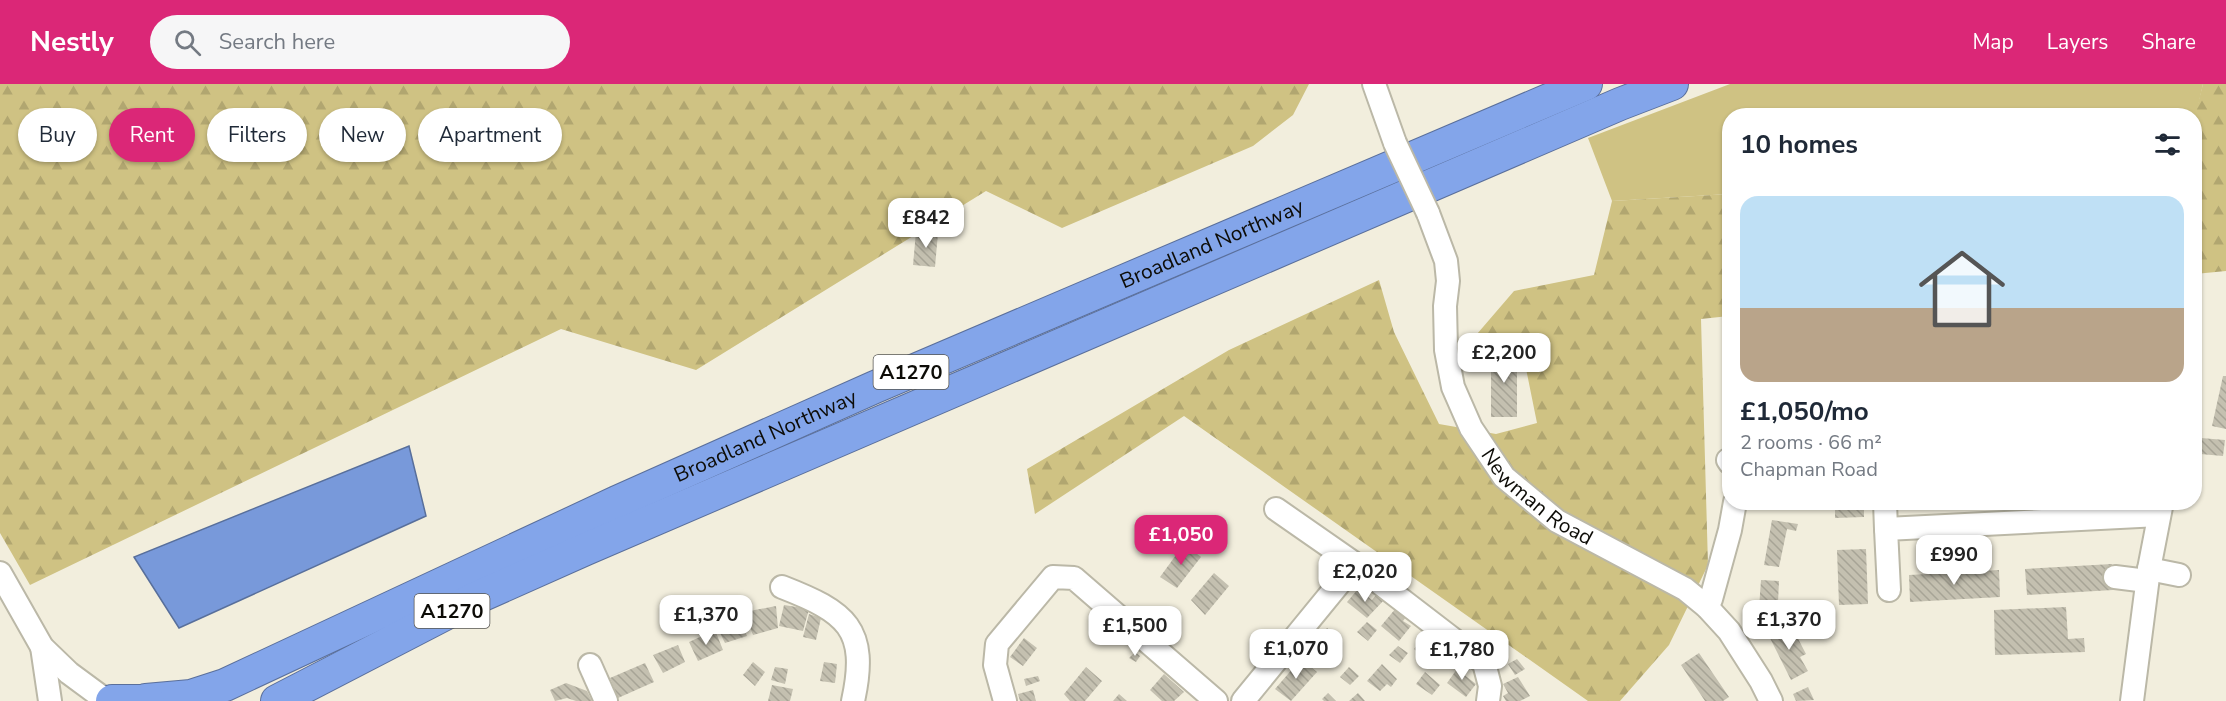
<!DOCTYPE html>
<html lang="en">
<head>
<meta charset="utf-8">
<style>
  :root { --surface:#fff; --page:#f6f6f7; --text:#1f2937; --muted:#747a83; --line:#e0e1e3; --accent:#db2777 }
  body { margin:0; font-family:"Nunito Sans",sans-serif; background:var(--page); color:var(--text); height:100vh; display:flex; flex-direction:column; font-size:22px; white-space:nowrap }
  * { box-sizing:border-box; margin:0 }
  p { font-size:20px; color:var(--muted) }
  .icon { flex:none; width:33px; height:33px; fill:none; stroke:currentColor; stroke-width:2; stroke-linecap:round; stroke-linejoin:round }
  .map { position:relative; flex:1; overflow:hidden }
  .details { position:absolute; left:1722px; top:24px; width:480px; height:402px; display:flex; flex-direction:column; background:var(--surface); border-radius:24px; box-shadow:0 2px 4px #0004 }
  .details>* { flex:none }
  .guide { position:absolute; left:18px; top:24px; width:570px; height:54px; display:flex; gap:12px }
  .price { position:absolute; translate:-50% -51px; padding:0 14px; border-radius:12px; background:#fff; color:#222; font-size:20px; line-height:39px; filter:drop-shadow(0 2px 3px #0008) }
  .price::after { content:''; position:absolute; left:50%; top:36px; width:18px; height:14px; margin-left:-9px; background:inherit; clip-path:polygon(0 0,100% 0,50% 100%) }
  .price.active { background:var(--accent); color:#fff }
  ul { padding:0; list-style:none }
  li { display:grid; align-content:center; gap:12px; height:318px; padding:0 18px }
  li+li { border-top:2px solid var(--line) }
  li span { display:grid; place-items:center; height:186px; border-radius:18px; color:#555 }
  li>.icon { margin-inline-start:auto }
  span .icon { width:108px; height:108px; fill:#fffc; stroke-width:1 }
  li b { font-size:26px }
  h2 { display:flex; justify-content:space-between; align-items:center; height:72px; padding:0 18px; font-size:26px }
  .tag { padding:0 21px; border-radius:27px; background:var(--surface); box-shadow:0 2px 4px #0004; font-size:21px; line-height:54px }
  .tag.active { background:var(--accent); color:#fff }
  header { display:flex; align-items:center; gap:36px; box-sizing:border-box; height:84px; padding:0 30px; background:var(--accent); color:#fff }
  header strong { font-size:28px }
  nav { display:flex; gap:33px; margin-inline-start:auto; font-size:21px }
  .search { width:420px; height:54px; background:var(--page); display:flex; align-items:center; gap:15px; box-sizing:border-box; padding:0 21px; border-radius:33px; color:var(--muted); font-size:22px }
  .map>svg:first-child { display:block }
  .grass { fill:#cfc283 }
  .forest { fill:url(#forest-firs) }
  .water { fill:#7899da; stroke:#586f9b; stroke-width:1.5 }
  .building { fill:url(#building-back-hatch) }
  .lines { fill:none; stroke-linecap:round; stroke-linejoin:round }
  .minor-casing { stroke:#bbb8a7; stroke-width:26 }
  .highway-casing { stroke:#5a6f9b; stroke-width:34 }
  .minor { stroke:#fff; stroke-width:22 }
  .highway { stroke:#83a5ea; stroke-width:32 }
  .minor-bridge-casing { stroke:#bbb8a7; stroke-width:26; stroke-linecap:butt }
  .minor-bridge { stroke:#fff; stroke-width:22 }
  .labels { text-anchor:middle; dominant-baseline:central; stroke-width:4.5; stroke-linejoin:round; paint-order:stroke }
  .shield { fill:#fff; stroke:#565551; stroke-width:1.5 }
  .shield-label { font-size:20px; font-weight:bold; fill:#0d0c07 }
  .street-label { font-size:21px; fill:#0d0c07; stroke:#fff }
</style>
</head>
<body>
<header>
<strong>Nestly</strong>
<div class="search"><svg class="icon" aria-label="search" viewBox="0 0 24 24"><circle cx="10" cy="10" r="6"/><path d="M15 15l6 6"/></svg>Search here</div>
<nav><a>Map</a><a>Layers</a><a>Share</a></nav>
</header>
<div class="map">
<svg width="2226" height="617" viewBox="0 0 2226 617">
  <defs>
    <pattern id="forest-firs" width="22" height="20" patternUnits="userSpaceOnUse" patternTransform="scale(1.5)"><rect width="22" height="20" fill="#cfc283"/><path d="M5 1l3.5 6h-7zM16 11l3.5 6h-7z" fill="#b1a670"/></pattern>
    <pattern id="building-back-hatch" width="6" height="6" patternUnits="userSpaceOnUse" patternTransform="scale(1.5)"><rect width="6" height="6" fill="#c4c0b0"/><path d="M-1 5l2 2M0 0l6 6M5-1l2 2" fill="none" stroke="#a7a496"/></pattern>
  </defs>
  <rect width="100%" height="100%" fill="#f2eedd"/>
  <path class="grass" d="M 1730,0 L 2203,0 L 2195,35 L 2194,32 L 1730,32 L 1729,110 L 1612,117 L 1588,54 Z"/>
  <path class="forest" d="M 0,0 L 1309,0 L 1293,31 L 1253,62 L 1062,144 L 986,107 L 696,286 L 561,245 L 30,501 L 0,449 Z
    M 2203,0 L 2226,0 L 2226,187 L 2195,190 L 2194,35 Z
    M 1729,110 L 1729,232 L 1701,235 L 1708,481 L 1669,561 L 1620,617 L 1588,617 L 1184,332 L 1035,430 L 1027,385 L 1229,266 L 1379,196 L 1394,248 L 1439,340 L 1496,350 L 1537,339 L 1521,260 L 1477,250 L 1514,207 L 1594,191 L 1612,117 Z"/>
  <path class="water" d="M 409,362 L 426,432 L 179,544 L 134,473 Z"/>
  <path class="building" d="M 916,148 L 938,149 L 935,183 L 913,181 Z
    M 1491,268 L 1517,268 L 1517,333 L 1491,333 Z
    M 2223,292 L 2226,292 L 2226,345 L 2212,342 Z
    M 2201,354 L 2225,356 L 2223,372 L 2200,370 Z
    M 1775,418 L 1791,418 L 1791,421 L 1775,422 Z
    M 1835,418 L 1864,418 L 1864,433 L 1835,434 Z
    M 1772,436 L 1798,440 L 1796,447 L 1787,445 L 1779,483 L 1764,481 Z
    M 1184,460 L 1201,473 L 1177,504 L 1160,493 Z
    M 1866,465 L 1868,520 L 1839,521 L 1837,466 Z
    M 2112,480 L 2113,506 L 2027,511 L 2025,485 Z
    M 1999,486 L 2000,513 L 1910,518 L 1909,491 Z
    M 1214,489 L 1229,502 L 1205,531 L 1191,516 Z
    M 1761,496 L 1779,497 L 1777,539 L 1758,538 Z
    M 1358,505 L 1372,516 L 1378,508 L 1384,516 L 1367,534 L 1347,518 Z
    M 784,521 L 809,525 L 803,547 L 779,542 Z
    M 776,522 L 778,544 L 753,551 L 744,528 Z
    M 2066,523 L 2068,555 L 2084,554 L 2085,568 L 1995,571 L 1994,526 Z
    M 1396,524 L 1406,533 L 1403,537 L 1411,542 L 1399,557 L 1381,542 Z
    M 809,530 L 821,534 L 816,556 L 803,553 Z
    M 739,533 L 747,552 L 725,559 L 717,543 Z
    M 1367,538 L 1377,546 L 1368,557 L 1357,548 Z
    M 1783,542 L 1787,549 L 1793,545 L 1806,570 L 1800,573 L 1808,587 L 1791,596 L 1768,550 Z
    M 1327,544 L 1342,557 L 1327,575 L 1311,563 Z
    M 715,546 L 723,566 L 698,577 L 689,558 Z
    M 1424,552 L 1440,566 L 1431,580 L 1414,565 Z
    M 1024,554 L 1037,564 L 1023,582 L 1010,573 Z
    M 678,561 L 685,578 L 663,589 L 653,571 Z
    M 1398,562 L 1408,569 L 1400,579 L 1389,571 Z
    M 1135,568 L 1140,572 L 1136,578 L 1129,574 Z
    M 1699,569 L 1729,613 L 1723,617 L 1705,617 L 1681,581 Z
    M 1301,575 L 1317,588 L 1291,617 L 1275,605 Z
    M 1517,575 L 1525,585 L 1515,591 L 1508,580 Z
    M 753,578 L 765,588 L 755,602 L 743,591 Z
    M 824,578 L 837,580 L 835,599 L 820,597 Z
    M 1462,578 L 1468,583 L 1463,590 L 1476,600 L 1466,613 L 1447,599 Z
    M 645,579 L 654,598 L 618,614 L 610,594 Z
    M 1382,580 L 1397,595 L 1391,603 L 1387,600 L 1380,607 L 1367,597 Z
    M 775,583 L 788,585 L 785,600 L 771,596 Z
    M 1086,583 L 1102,597 L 1085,617 L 1070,617 L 1064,610 Z
    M 1349,583 L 1359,592 L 1350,601 L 1340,593 Z
    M 1425,588 L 1440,601 L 1432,611 L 1416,600 Z
    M 1164,590 L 1184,608 L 1174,617 L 1162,617 L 1150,606 Z
    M 1038,592 L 1040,597 L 1026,602 L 1024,595 Z
    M 1518,593 L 1530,612 L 1520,617 L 1506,617 L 1503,612 L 1508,609 L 1503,600 Z
    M 566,599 L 587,607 L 592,617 L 576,617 L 567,614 L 555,617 L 550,606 Z
    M 772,601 L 793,605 L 790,617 L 768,617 Z
    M 1808,603 L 1814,616 L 1796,617 L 1793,610 Z
    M 1033,606 L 1036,617 L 1020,617 L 1018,610 Z
    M 1328,609 L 1336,617 L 1324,617 L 1322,615 Z
    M 1358,609 L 1365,617 L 1349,617 Z
    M 1119,610 L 1127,617 L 1113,617 Z"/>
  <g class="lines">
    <g class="minor-casing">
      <g id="minor">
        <path d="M 1374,0 L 1395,59"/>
        <path id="s1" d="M 1428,129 L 1446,177 L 1448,197 L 1445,222 L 1446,266 L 1453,303 L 1471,344 L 1504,393 L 1557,437 L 1685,505 L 1707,523 L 1729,547 L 1761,597 L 1771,617"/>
        <path d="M 1728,376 L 1730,379"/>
        <path d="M 1885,418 L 1886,445"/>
        <path d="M 1276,425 L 1355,480 L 1484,579 L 1490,602 L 1488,617"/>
        <path d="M 2149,485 L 2179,491"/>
        <path d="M 0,489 L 42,563 L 69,589 L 107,617"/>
        <path d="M 2115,493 L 2147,497"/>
        <path d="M 782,503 C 846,528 869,544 853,617"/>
        <path d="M 1889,506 L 1886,445 L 2159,431"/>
        <path d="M 1707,523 L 1711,515 L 1730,446 L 1735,418"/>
        <path d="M 42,563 L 50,617"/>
        <path d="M 590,581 L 606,617"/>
        <path d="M 1005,617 L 995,581 L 997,560 L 1053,493 L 1074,494 L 1216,617"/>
        <path d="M 1243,617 L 1355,480"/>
        <path d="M 2132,617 L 2149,485 L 2162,418"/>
      </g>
    </g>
    <g class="highway-casing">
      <g id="highway">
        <path id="s2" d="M 146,616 L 191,612 L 225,601 L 617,418 L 875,303 L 1586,0"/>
        <path d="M 112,617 L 148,617"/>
        <path d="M 277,617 L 476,514 L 586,465 L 1620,20 L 1672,0"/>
      </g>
    </g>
    <use href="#minor" class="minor"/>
    <use href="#highway" class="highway"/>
    <g class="minor-bridge-casing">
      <path id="minor-bridge" d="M 1395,59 L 1428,129"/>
    </g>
    <use href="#minor-bridge" class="minor-bridge"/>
  </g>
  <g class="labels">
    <g class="shield">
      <rect x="873.5" y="271" width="75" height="34" rx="4.5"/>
      <rect x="414.5" y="510" width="75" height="34" rx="4.5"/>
    </g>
    <g class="shield-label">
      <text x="911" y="288">A1270</text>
      <text x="452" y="527">A1270</text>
    </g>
    <g class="street-label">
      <text stroke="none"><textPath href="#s2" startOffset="1162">Broadland Northway</textPath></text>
      <text stroke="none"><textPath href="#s2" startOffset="676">Broadland Northway</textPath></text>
      <text stroke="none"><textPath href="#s1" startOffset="320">Newman Road</textPath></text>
    </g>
  </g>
</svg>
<b class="price" style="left:926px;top:165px">£842</b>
<b class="price" style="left:1504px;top:300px">£2,200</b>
<b class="price active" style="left:1181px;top:482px">£1,050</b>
<b class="price" style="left:1954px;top:502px">£990</b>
<b class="price" style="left:1365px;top:519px">£2,020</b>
<b class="price" style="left:706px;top:562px">£1,370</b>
<b class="price" style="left:1789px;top:567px">£1,370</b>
<b class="price" style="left:1135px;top:573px">£1,500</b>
<b class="price" style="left:1296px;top:596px">£1,070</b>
<b class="price" style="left:1462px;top:597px">£1,780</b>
<div class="guide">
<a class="tag">Buy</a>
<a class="tag active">Rent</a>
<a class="tag">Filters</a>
<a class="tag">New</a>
<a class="tag">Apartment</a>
</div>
<section class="details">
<h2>10 homes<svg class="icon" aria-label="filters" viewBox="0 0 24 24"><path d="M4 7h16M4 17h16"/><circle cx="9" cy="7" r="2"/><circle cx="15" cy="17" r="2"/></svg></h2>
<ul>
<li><span style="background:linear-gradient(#bfe0f5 60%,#b9a48a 0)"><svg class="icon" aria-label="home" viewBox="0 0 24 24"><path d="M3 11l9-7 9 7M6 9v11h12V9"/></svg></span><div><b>£1,050/mo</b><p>2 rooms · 66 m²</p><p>Chapman Road</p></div></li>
</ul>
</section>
</div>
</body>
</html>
